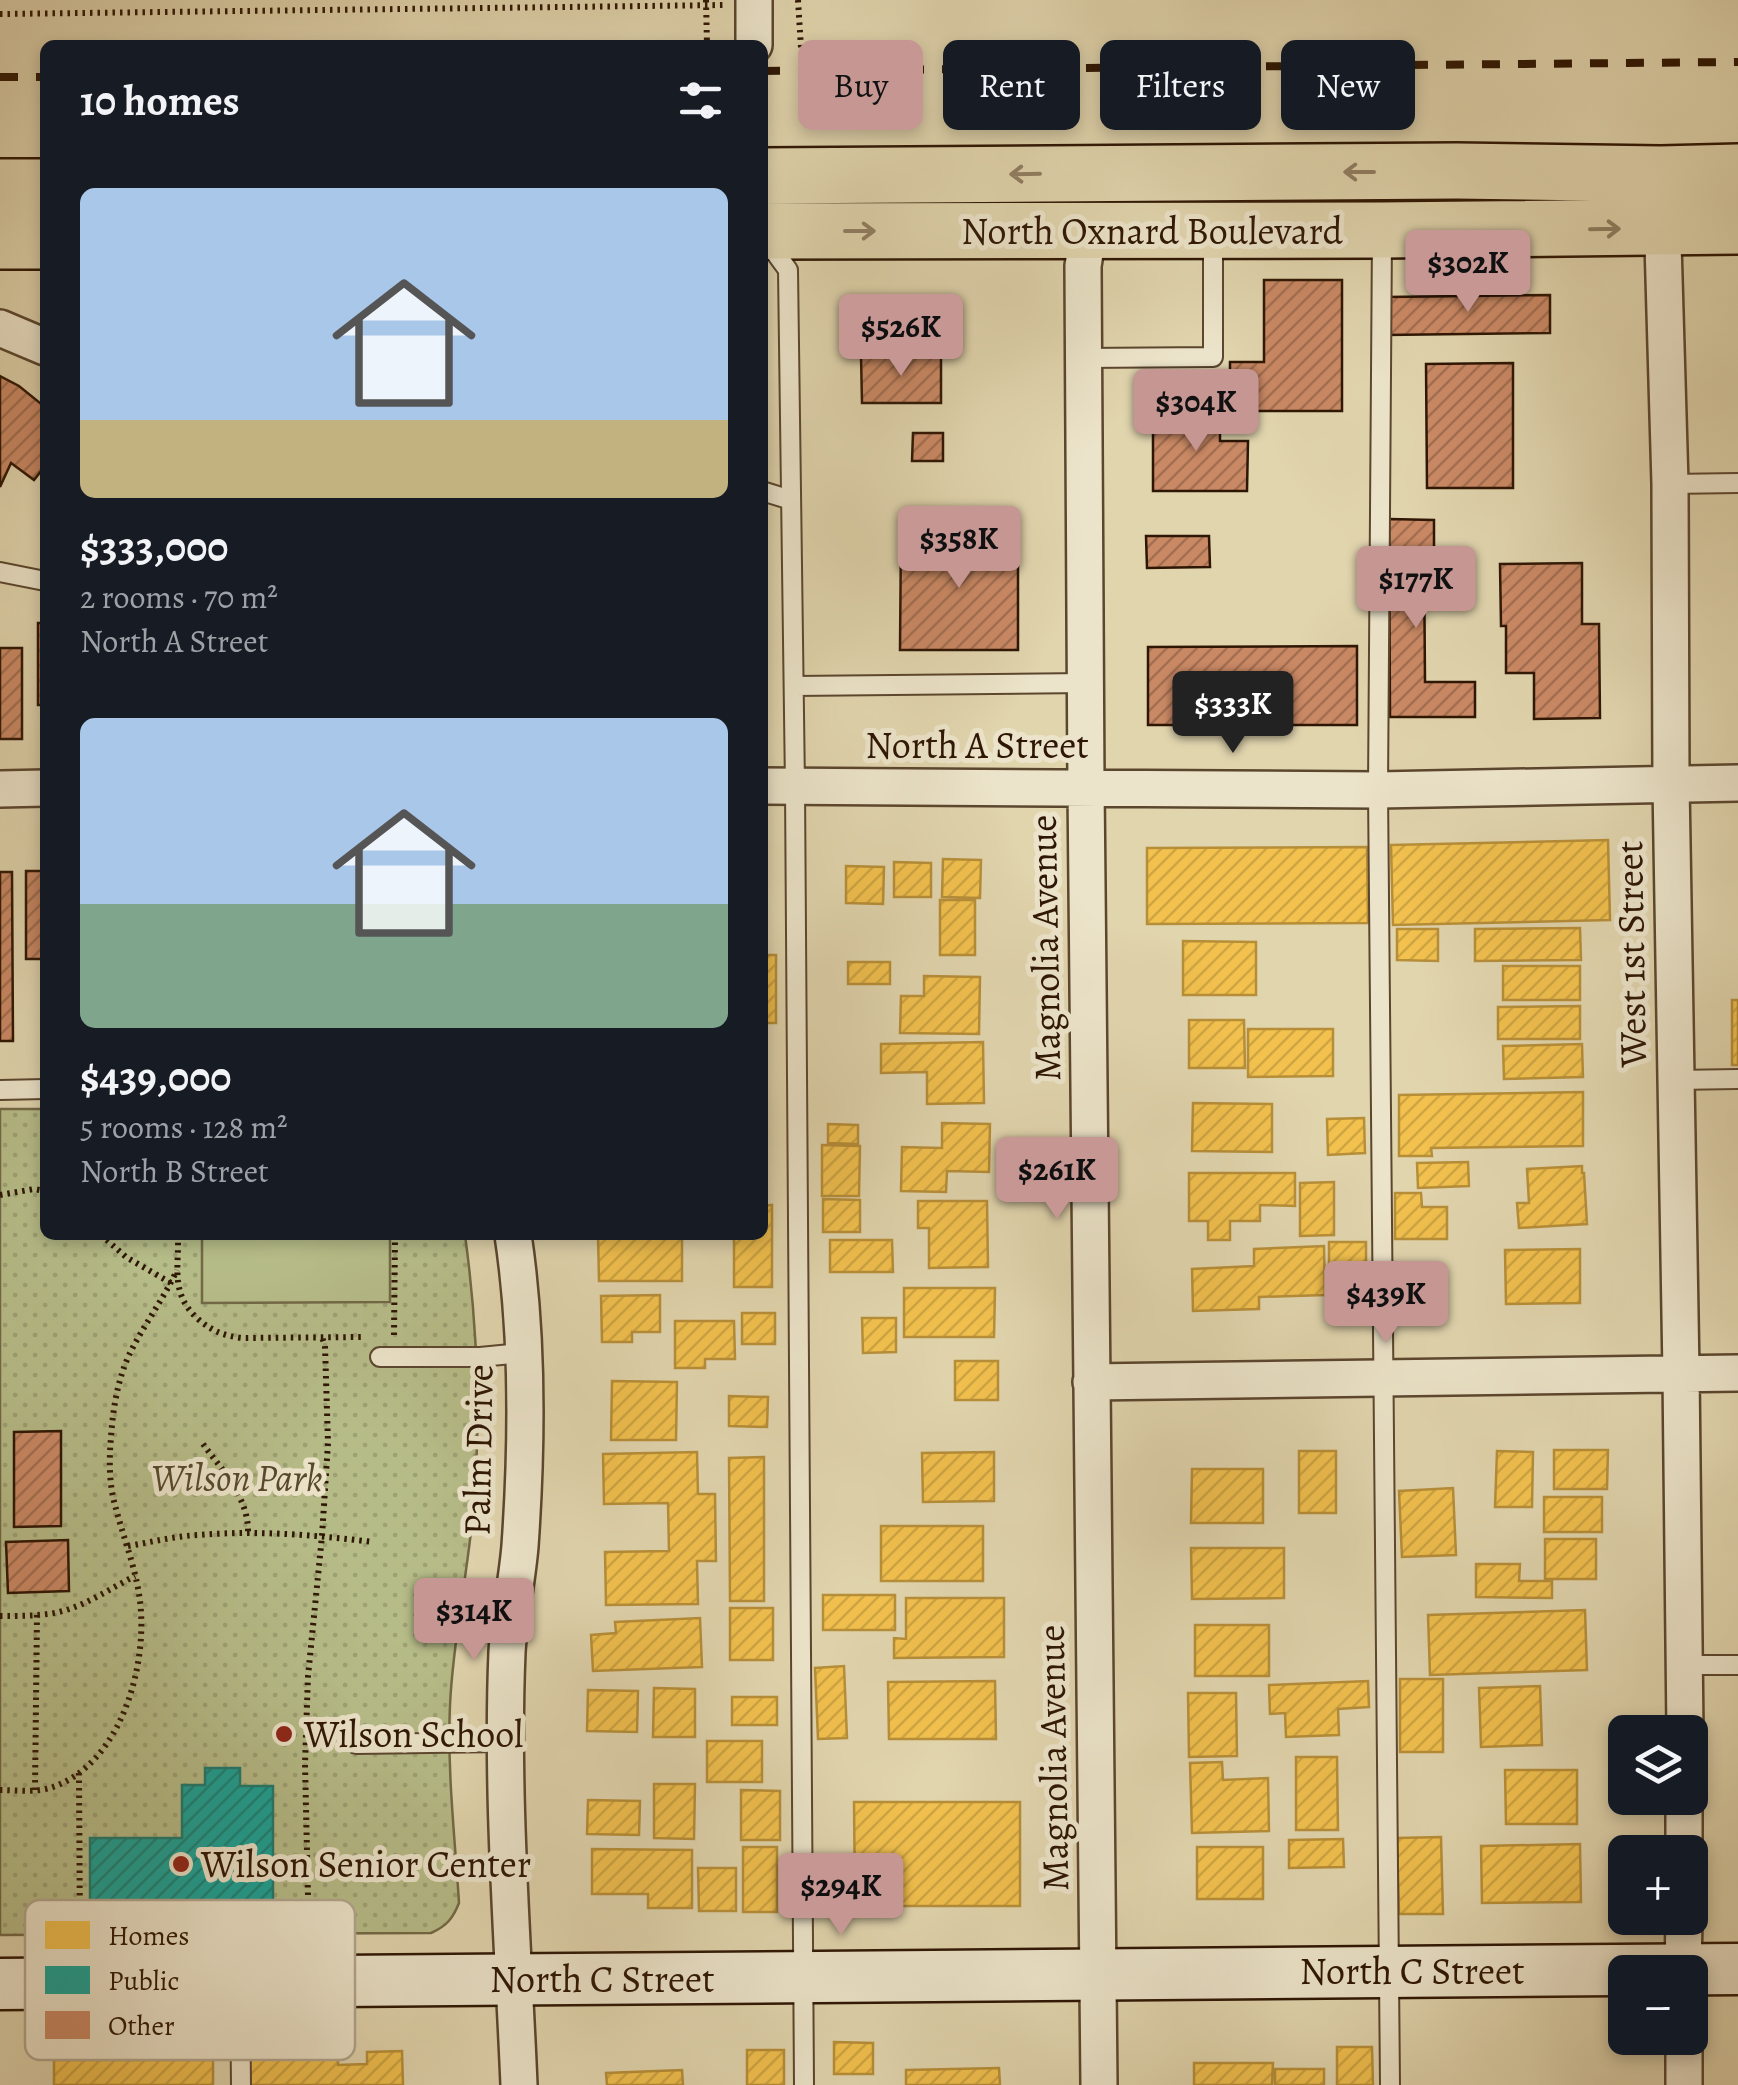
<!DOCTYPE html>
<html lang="en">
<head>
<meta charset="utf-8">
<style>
  :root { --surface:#171b24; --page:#20242c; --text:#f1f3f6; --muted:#9ea1a6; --accent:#c59692 }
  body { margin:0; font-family:Alegreya,serif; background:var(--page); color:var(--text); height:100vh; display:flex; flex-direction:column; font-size:38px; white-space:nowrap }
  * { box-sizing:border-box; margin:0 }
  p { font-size:32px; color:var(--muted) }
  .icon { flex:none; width:55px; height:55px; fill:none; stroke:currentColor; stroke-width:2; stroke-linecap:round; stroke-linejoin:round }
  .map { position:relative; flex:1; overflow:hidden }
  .side { position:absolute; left:40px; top:40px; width:728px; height:1200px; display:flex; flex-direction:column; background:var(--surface); border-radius:15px; box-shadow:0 5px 15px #0003 }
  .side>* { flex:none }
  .hud { position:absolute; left:798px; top:40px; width:790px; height:90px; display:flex; gap:20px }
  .controls { position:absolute; left:1608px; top:1715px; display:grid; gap:20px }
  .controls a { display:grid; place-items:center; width:100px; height:100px; border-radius:15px; background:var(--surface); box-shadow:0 5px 15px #0003; font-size:50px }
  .price { position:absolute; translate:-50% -85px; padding:0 22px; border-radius:10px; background:var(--accent); color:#111; font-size:32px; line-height:65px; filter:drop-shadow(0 2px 5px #0008) }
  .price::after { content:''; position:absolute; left:50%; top:60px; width:30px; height:22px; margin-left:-15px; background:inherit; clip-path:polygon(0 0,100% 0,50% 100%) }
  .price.current { background:#222; color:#fff }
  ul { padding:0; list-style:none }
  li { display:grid; align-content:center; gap:20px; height:530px; padding:0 40px }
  li span { display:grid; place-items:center; height:310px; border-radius:15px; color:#555 }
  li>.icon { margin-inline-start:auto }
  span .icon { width:180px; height:180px; fill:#fffc; stroke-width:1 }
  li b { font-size:42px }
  h2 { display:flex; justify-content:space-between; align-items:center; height:120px; padding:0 40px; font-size:42px }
  .chip { padding:0 35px; border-radius:15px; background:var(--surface); box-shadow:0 5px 15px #0003; font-size:35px; line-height:90px }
  .chip.current { background:var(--accent); color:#111 }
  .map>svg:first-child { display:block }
  .grass { fill:url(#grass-dots); stroke:#726946; stroke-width:2.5 }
  .garden { fill:#b6bc88; stroke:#726946; stroke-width:2.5 }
  .homes { fill:url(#homes-hatch); stroke:#b78e38; stroke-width:2.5 }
  .public { fill:url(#public-hatch); stroke:#1e796c; stroke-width:2.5 }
  .building { fill:url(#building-hatch); stroke:#2e1604; stroke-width:2.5 }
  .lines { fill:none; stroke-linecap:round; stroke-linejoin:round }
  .lane-casing { stroke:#5b462e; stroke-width:22 }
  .street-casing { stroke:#5b462e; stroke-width:40 }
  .secondary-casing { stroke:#2e1604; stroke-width:55 }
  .primary-casing { stroke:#2e1604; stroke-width:60 }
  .path { stroke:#2e1604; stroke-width:6; stroke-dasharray:2.5 5; stroke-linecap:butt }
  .lane { stroke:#ece4ca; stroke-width:18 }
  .street { stroke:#ece4ca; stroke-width:35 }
  .secondary { stroke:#ece4ca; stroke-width:50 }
  .primary { stroke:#e1d5ae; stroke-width:55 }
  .rail { stroke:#2e1604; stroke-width:8; stroke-dasharray:18 18; stroke-linecap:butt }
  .oneway { stroke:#907f62 }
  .poi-dot { fill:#8f2418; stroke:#ece4ca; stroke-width:4 }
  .labels { text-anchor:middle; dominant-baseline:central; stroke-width:10; stroke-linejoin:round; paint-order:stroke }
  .street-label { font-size:38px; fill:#2e1604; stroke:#ece4ca }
  .park-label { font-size:38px; font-style:italic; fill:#57482c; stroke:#ece4ca }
  .poi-label { font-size:38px; fill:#2e1604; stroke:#ece4ca; text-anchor:start }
  .key { fill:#ece4ca; stroke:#b3a68f; stroke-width:2.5 }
  .key-label { font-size:28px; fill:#2e1604 }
</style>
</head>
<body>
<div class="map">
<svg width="1738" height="2085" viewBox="0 0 1738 2085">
  <defs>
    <pattern id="grass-dots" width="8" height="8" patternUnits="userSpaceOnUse" patternTransform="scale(2.5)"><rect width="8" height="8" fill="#b6bc88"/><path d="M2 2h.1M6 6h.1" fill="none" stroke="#9da174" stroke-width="1.8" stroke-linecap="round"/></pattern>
    <pattern id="homes-hatch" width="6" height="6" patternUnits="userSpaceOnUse" patternTransform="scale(2.5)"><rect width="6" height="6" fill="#f2c14e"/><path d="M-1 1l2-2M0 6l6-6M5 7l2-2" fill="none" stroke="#d0a542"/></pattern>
    <pattern id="public-hatch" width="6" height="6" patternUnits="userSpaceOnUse" patternTransform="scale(2.5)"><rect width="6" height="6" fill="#17a398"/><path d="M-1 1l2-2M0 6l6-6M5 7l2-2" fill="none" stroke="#15847a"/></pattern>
    <pattern id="building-hatch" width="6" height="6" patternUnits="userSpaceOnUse" patternTransform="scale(2.5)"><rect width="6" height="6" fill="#ca8965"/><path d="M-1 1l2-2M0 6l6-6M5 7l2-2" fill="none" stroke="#a46f51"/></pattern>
  </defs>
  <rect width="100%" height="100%" fill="#e1d5ae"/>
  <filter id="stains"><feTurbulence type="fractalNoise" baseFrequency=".002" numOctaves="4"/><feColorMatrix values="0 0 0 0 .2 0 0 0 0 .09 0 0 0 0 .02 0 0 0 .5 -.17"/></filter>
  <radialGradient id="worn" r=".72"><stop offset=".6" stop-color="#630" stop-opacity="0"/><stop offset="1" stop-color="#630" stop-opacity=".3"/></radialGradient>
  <path class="grass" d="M 0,1109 L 45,1109 L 45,1235 L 465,1235 C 477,1323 481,1412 474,1501 C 469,1569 453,1637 450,1705 C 447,1771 455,1838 459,1903 C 453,1918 447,1926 431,1933 L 0,1935 Z"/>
  <path class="garden" d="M 202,1235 L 390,1235 L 390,1302 L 202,1303 Z"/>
  <path class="homes" d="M 1608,840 L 1610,920 L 1393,925 L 1391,845 Z
    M 1367,847 L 1368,923 L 1147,924 L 1147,848 Z
    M 943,859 L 981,860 L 980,898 L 942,897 Z
    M 894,862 L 931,863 L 931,897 L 894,897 Z
    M 846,866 L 884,867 L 883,904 L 846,903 Z
    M 940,900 L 975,900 L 975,955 L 940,955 Z
    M 1580,928 L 1581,960 L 1475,961 L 1475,929 Z
    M 1397,929 L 1438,929 L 1438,961 L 1397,960 Z
    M 1183,941 L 1256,942 L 1256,995 L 1183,995 Z
    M 762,955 L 776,955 L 776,1023 L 762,1023 Z
    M 848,962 L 890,962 L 890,984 L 848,984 Z
    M 1503,966 L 1580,966 L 1580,1000 L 1503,1000 Z
    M 924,976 L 980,977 L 979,1034 L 900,1033 L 901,996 L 924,996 Z
    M 1732,1000 L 1738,1000 L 1738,1065 L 1732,1065 Z
    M 1580,1006 L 1580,1039 L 1498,1039 L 1498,1007 Z
    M 1189,1020 L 1244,1020 L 1245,1068 L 1189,1068 Z
    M 1248,1029 L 1333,1029 L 1333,1076 L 1248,1077 Z
    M 983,1042 L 984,1103 L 927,1104 L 927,1072 L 881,1073 L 881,1044 Z
    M 1582,1044 L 1583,1077 L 1504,1079 L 1503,1046 Z
    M 1583,1092 L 1583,1146 L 1431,1148 L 1432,1156 L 1399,1156 L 1399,1095 Z
    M 1193,1103 L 1272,1104 L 1272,1152 L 1192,1151 Z
    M 1364,1118 L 1365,1153 L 1328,1155 L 1327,1119 Z
    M 942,1123 L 990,1124 L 989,1172 L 947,1171 L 946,1192 L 901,1191 L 902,1147 L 942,1148 Z
    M 828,1124 L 858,1125 L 858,1144 L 828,1143 Z
    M 822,1145 L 860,1146 L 859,1196 L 822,1196 Z
    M 1468,1162 L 1469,1186 L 1418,1188 L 1417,1163 Z
    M 1582,1166 L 1582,1173 L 1584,1173 L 1587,1224 L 1519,1228 L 1517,1203 L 1529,1203 L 1527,1169 Z
    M 1189,1173 L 1295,1173 L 1295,1206 L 1260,1205 L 1260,1221 L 1230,1221 L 1230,1240 L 1208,1240 L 1208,1221 L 1189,1221 Z
    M 1334,1182 L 1334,1235 L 1300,1236 L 1300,1183 Z
    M 1395,1193 L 1421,1193 L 1422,1207 L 1447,1207 L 1447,1239 L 1395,1239 Z
    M 823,1199 L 860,1200 L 860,1232 L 823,1232 Z
    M 918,1201 L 987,1201 L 988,1267 L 929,1268 L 929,1228 L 918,1228 Z
    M 772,1205 L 772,1287 L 734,1287 L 734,1235 L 762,1235 L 762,1206 Z
    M 598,1235 L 682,1235 L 682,1281 L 599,1281 Z
    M 830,1240 L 892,1240 L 893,1272 L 830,1272 Z
    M 1329,1242 L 1366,1242 L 1366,1291 L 1329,1290 Z
    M 1324,1246 L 1325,1295 L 1259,1297 L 1259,1309 L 1193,1311 L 1192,1269 L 1254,1266 L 1254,1249 Z
    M 1580,1249 L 1580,1303 L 1506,1304 L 1505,1250 Z
    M 904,1288 L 995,1288 L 994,1337 L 904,1337 Z
    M 660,1295 L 660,1332 L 632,1332 L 632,1342 L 602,1342 L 601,1296 Z
    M 742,1313 L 775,1313 L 775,1344 L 742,1344 Z
    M 862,1318 L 896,1318 L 896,1352 L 863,1353 Z
    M 675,1321 L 734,1321 L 735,1359 L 705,1359 L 705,1368 L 675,1368 Z
    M 955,1361 L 998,1361 L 998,1400 L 955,1400 Z
    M 612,1381 L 677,1382 L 676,1440 L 611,1440 Z
    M 729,1396 L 768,1397 L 767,1427 L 729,1426 Z
    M 1554,1450 L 1608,1450 L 1607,1489 L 1554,1489 Z
    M 1299,1451 L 1336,1451 L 1336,1513 L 1299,1513 Z
    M 1497,1451 L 1533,1452 L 1532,1507 L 1495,1507 Z
    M 697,1452 L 698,1494 L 715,1494 L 716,1561 L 697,1561 L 698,1604 L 606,1605 L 605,1552 L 669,1551 L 668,1503 L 604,1504 L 603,1454 Z
    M 994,1452 L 994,1501 L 923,1502 L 922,1453 Z
    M 764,1457 L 764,1601 L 730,1601 L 729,1458 Z
    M 1192,1469 L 1263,1469 L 1263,1523 L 1191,1523 Z
    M 1453,1488 L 1456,1555 L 1402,1557 L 1399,1491 Z
    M 1544,1497 L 1602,1497 L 1602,1532 L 1544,1532 Z
    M 881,1526 L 983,1526 L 983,1581 L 881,1581 Z
    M 1545,1539 L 1596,1539 L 1596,1579 L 1545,1579 Z
    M 1191,1548 L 1284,1548 L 1284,1598 L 1192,1599 Z
    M 1476,1564 L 1520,1564 L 1519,1581 L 1552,1581 L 1552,1598 L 1476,1597 Z
    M 823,1595 L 895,1595 L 895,1630 L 823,1630 Z
    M 906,1598 L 1004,1598 L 1004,1657 L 894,1658 L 894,1638 L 906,1639 Z
    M 730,1608 L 773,1608 L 773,1660 L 730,1660 Z
    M 1585,1610 L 1587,1670 L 1430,1675 L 1428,1615 Z
    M 700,1618 L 702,1667 L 593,1671 L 591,1635 L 616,1633 L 615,1622 Z
    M 1195,1625 L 1269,1625 L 1269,1676 L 1195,1676 Z
    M 844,1666 L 847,1738 L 818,1739 L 815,1668 Z
    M 1400,1679 L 1443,1679 L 1443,1752 L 1400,1752 Z
    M 995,1681 L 996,1739 L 889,1739 L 888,1682 Z
    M 1368,1681 L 1369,1707 L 1338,1709 L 1339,1735 L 1286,1737 L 1285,1713 L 1270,1714 L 1269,1685 Z
    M 1540,1686 L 1542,1745 L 1481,1747 L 1479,1688 Z
    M 654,1688 L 695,1689 L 695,1737 L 653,1737 Z
    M 588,1690 L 638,1691 L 637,1732 L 587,1731 Z
    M 1188,1693 L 1236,1693 L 1237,1756 L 1189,1757 Z
    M 732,1697 L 777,1697 L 777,1725 L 732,1725 Z
    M 707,1741 L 762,1741 L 762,1782 L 707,1782 Z
    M 1296,1757 L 1337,1757 L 1338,1830 L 1296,1830 Z
    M 1222,1762 L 1223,1780 L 1268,1778 L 1269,1831 L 1192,1833 L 1190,1763 Z
    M 1505,1770 L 1577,1770 L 1577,1824 L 1506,1824 Z
    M 654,1784 L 695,1784 L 694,1839 L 654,1838 Z
    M 741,1790 L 780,1791 L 780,1840 L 741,1840 Z
    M 588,1800 L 640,1801 L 639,1835 L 587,1834 Z
    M 854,1802 L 1020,1802 L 1020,1906 L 855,1906 Z
    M 1441,1837 L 1443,1914 L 1399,1914 L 1397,1838 Z
    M 1343,1839 L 1344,1867 L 1289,1868 L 1289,1840 Z
    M 1580,1844 L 1581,1902 L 1482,1903 L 1481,1846 Z
    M 743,1847 L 777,1847 L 777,1912 L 743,1912 Z
    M 1197,1847 L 1263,1847 L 1263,1899 L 1197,1899 Z
    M 592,1849 L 692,1850 L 692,1908 L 648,1908 L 648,1894 L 592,1894 Z
    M 698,1868 L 736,1868 L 736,1911 L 699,1911 Z
    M 834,2042 L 873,2043 L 873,2074 L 834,2074 Z
    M 338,2046 L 338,2065 L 367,2064 L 367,2052 L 402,2051 L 403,2085 L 248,2085 L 248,2048 Z
    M 1337,2047 L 1372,2047 L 1373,2085 L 1337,2085 Z
    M 747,2050 L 784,2050 L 784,2085 L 747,2085 Z
    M 54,2060 L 213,2060 L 213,2085 L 54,2085 Z
    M 1194,2063 L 1273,2063 L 1272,2085 L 1194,2085 Z
    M 999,2068 L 1000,2085 L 906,2085 L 906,2070 Z
    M 1275,2069 L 1324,2069 L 1324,2085 L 1275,2085 Z
    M 682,2070 L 683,2085 L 607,2085 L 606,2073 Z"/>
  <path class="public" d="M 205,1768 L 240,1768 L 240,1786 L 273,1786 L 273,1906 L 241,1906 L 240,1923 L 90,1923 L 90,1838 L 182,1838 L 182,1785 L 205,1785 Z"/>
  <path class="building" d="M 1264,280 L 1342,280 L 1342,411 L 1230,411 L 1230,362 L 1264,362 Z
    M 1550,295 L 1550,333 L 1386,335 L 1386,297 Z
    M 861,356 L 941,356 L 941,403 L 862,403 Z
    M 1513,363 L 1513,488 L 1427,488 L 1426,364 Z
    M 0,376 L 19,386 L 45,407 L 45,466 L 34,480 L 11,463 L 0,487 Z
    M 1153,412 L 1220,412 L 1220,441 L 1248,441 L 1247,491 L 1153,491 Z
    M 913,433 L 943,433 L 943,461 L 912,461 Z
    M 1389,519 L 1434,520 L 1434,550 L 1424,550 L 1425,682 L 1475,682 L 1475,717 L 1390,717 Z
    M 901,531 L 1018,531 L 1018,650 L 900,650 Z
    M 1146,536 L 1209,536 L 1210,567 L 1147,568 Z
    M 1582,563 L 1582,624 L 1599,624 L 1600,718 L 1534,719 L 1534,673 L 1506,673 L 1506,626 L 1501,626 L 1500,564 Z
    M 38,623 L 45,623 L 45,705 L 38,705 Z
    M 1357,646 L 1357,725 L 1148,725 L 1148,647 Z
    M 0,648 L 22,648 L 22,739 L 0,739 Z
    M 26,871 L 45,871 L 45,959 L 26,959 Z
    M 0,872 L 12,872 L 13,1041 L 0,1041 Z
    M 61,1431 L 61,1526 L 14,1527 L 14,1432 Z
    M 68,1540 L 69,1591 L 8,1593 L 6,1542 Z"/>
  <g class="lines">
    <g class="lane-casing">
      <path id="lane" d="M 1382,236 L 1378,790 L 1390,2085
        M 766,240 L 788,270 L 795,787 L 804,2085
        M 1083,358 L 1213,357 L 1213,237
        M 1670,484 L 1738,483
        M 762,491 L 791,500
        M 0,572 L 45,581
        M 794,686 L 1087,683
        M 1675,1080 L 1738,1079
        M 0,1090 L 45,1089
        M 380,1357 L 480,1357 L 522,1353
        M 1685,1665 L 1738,1665
        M 356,1744 L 505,1742
        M 240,1987 L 241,2085"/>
    </g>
    <g class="street-casing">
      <path id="street" d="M 754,0 L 754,45
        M 1662,209 L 1670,484 L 1671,784 L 1681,1373 L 1685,1732
        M 1094,231 L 1086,247 L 1083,266 L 1086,787 L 1099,2085
        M 0,328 L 45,347
        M 762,786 L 1378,790 L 1738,783
        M 0,789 L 45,788
        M 513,1235 C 528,1334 527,1446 520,1546 C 517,1582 509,1617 507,1652 C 501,1796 513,1941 519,2085
        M 1091,1382 L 1738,1373
        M 1684,1852 L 1684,1798
        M 1683,1972 L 1684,1918
        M 1684,2038 L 1684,2085"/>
    </g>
    <g class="secondary-casing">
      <path id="secondary" d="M 0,1984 L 1738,1969"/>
    </g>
    <g class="primary-casing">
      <path id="primary" d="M 762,176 L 1457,171 L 1661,174 L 1738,172
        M 0,187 L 45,187
        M 762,231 L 1382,230 L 1738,226
        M 0,241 L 45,241"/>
    </g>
    <path class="path" d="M 706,0 L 707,45
      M 798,0 L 801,48
      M 0,14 L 724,5
      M 0,1195 L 34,1189 L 45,1191
      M 101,1235 L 126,1257 L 171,1283
      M 178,1235 C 179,1268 170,1294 198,1319 C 212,1331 224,1336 242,1338 L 365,1337
      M 394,1335 L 395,1235
      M 203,1444 C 222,1470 249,1498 248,1533
      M 128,1546 C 152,1542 175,1536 199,1535 C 257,1530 315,1535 373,1542
      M 0,1616 C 16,1616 32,1616 48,1614 C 80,1610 107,1590 135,1576
      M 79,1773 L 80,1942
      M 0,1790 C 17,1790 37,1793 53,1787 C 121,1763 148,1666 140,1601 C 136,1568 123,1537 115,1505 C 109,1484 109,1460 111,1437 C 113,1408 118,1376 132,1349 C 146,1322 164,1298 177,1270
      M 35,1790 L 37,1614
      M 309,1940 L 305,1764 L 308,1676 L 322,1536 L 328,1443 L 325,1346 L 322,1337"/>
    <use href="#lane" class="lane"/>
    <use href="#street" class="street"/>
    <use href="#secondary" class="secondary"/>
    <use href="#primary" class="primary"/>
    <path class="rail" d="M 762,71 L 1738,62
      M 0,77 L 45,77"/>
  </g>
  <defs><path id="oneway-shaft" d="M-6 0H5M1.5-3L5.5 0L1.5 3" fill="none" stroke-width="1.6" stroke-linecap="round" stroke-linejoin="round" transform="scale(2.5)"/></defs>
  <g class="oneway">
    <use href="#oneway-shaft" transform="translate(1359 172) rotate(180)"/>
    <use href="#oneway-shaft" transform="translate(1025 174) rotate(179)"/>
    <use href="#oneway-shaft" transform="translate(1605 229) rotate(-1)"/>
    <use href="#oneway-shaft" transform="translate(860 231)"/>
  </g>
  <g class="poi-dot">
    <circle cx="284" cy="1734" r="10"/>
    <circle cx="181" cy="1864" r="10"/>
  </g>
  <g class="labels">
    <g class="street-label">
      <text x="1152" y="231">North Oxnard Boulevard</text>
      <text x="977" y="745">North A Street</text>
      <text transform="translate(1045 948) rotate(-91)">Magnolia Avenue</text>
      <text transform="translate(1631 954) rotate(-91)">West 1st Street</text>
      <text transform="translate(478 1450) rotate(-89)">Palm Drive</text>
      <text transform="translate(1053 1758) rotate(-91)">Magnolia Avenue</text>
      <text x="1412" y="1971">North C Street</text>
      <text x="602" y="1979">North C Street</text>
    </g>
    <g class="park-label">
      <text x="237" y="1478">Wilson Park</text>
    </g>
    <g class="poi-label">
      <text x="304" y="1734">Wilson School</text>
      <text x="201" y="1864">Wilson Senior Center</text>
    </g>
  </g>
  <rect x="25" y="1900" width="330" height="160" rx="15" class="key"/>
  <rect x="45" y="1921" width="45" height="28" fill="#f2c14e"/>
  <rect x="45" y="1966" width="45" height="28" fill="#17a398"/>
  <rect x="45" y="2011" width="45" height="28" fill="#ca8965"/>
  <g class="key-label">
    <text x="108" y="1945">Homes</text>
    <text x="108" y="1990">Public</text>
    <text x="108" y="2035">Other</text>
  </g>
  <rect width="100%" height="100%" filter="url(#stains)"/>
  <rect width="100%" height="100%" fill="url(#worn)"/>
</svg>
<div class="controls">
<a><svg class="icon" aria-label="layers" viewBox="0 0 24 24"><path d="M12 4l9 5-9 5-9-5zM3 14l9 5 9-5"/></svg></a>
<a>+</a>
<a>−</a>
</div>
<b class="price" style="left:1468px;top:315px">$302K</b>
<b class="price" style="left:901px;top:379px">$526K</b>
<b class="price" style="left:1196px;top:454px">$304K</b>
<b class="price" style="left:959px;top:591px">$358K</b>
<b class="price" style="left:1416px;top:631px">$177K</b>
<b class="price current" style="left:1233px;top:756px">$333K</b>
<b class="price" style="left:1057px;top:1222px">$261K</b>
<b class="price" style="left:1386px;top:1346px">$439K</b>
<b class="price" style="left:474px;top:1663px">$314K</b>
<b class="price" style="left:841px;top:1938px">$294K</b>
<div class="hud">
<a class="chip current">Buy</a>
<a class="chip">Rent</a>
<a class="chip">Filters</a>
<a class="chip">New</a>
</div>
<section class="side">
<h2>10 homes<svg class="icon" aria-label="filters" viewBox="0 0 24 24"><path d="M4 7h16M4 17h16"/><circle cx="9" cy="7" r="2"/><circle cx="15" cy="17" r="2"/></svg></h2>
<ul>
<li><span style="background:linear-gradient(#a9c7e8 75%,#c2b280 0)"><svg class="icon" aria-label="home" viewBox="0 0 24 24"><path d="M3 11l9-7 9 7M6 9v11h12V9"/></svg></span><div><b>$333,000</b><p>2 rooms · 70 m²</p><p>North A Street</p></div></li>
<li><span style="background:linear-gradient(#a9c7e8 60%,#7fa58c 0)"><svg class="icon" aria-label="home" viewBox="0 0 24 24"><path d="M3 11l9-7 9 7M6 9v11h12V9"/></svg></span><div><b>$439,000</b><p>5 rooms · 128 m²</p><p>North B Street</p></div></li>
</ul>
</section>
</div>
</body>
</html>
